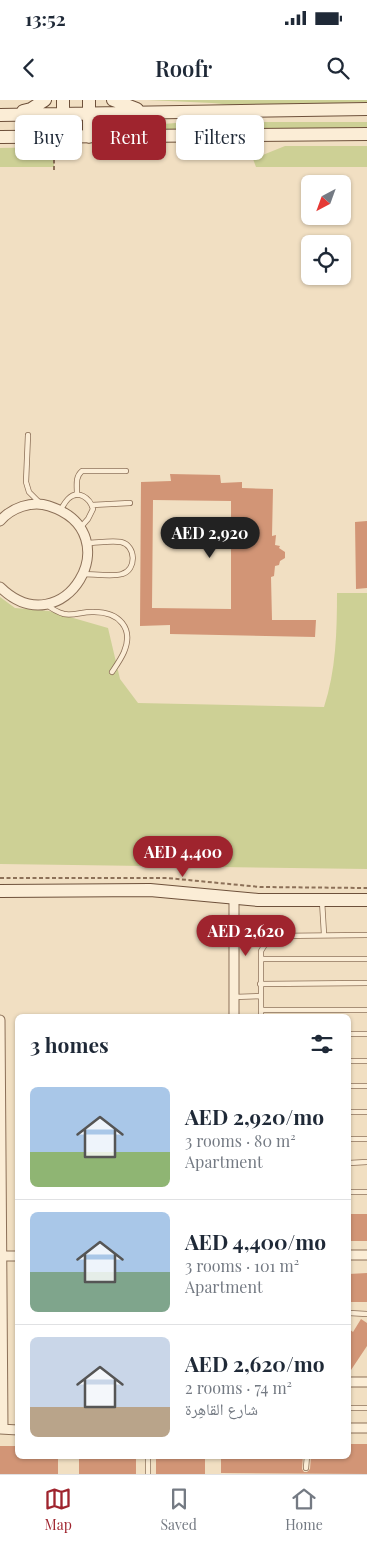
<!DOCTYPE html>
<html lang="en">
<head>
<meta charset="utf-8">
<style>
  :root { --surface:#fff; --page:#f2f2f3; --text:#1f2937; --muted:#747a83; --line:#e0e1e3; --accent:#9f242e }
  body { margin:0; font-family:"Playfair Display","Noto Naskh Arabic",serif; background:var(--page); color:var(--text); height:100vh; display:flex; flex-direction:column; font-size:19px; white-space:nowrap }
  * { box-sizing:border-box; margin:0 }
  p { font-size:16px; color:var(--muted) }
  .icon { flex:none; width:28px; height:28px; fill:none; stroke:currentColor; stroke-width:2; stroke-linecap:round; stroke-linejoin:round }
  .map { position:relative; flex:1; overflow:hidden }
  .panel { position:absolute; left:15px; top:914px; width:336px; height:445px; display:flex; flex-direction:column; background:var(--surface); border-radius:8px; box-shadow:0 1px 4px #0004 }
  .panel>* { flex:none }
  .hud { position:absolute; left:15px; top:15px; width:338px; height:45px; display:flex; gap:10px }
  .needle { width:32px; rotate:221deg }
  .controls { position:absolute; left:301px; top:75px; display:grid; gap:10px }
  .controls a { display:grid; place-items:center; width:50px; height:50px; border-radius:8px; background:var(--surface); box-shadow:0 1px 4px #0004; font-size:25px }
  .price { position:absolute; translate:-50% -42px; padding:0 11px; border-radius:18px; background:var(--accent); color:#fff; font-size:16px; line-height:32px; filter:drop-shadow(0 1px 2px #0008) }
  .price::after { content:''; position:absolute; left:50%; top:30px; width:15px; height:11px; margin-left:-8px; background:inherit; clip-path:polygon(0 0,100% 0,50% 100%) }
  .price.current { background:#222; color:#fff }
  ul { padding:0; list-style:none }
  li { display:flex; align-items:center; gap:15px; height:125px; padding:0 15px }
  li+li { border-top:1px solid var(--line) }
  li span { display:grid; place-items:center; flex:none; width:140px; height:100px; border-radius:8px; color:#555 }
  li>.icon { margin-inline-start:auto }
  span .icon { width:60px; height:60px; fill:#fffc; stroke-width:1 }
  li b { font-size:21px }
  h2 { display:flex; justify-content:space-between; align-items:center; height:60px; padding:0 15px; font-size:21px }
  .tag { padding:0 18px; border-radius:8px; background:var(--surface); box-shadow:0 1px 4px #0004; font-size:18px; line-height:45px }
  .tag.current { background:var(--accent); color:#fff }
  .status { display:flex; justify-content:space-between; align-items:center; height:35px; padding:0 25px; background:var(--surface); direction:ltr }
  .status svg { height:14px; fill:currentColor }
  header { display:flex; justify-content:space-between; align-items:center; height:65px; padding:0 15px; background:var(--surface); font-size:22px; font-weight:600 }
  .tab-bar { display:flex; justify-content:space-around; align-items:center; height:70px; border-top:1px solid var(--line); background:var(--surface); font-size:14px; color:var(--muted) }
  .tab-bar a { display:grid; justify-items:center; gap:2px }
  .tab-bar .current { color:var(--accent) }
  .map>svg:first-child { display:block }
  .green { fill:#cdd095 }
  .building { fill:#d29576; fill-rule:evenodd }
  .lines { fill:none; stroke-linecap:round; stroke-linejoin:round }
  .lane-casing { stroke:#8c7058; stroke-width:6 }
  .street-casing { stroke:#8c7058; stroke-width:11 }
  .secondary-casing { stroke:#6e513b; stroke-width:14 }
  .path { stroke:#8c7058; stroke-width:2; stroke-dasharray:4 2.5; stroke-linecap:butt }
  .lane { stroke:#fbedd6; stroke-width:4.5 }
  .street { stroke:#fbedd6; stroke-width:9 }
  .secondary { stroke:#fbedd6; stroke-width:12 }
</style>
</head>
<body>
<div class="status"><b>13:52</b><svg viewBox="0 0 49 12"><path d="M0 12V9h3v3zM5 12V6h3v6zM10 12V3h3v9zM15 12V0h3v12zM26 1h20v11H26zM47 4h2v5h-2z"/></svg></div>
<header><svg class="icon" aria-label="back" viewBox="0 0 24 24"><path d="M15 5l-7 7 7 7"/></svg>Roofr<svg class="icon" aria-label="search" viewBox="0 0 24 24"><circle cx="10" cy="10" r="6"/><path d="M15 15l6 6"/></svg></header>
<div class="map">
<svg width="367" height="1374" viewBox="0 0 367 1374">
  <rect width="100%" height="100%" fill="#f1dfc2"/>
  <path class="green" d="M 147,0 L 367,0 L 367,2 L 243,6 L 212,3 Z
    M 188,22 L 367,22 L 367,30 L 113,32 L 113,28 Z
    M 285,46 L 367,46 L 367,67 L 256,67 L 253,59 Z
    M 54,47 L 54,67 L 0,67 L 0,48 Z
    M 337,493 L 367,493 L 367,769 L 0,764 L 0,497 L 15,508 L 49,511 L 108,528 L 120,579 L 138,603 L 324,607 C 336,571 337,531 337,493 Z"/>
  <path class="building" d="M 170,374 L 220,375 L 221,383 L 242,382 L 242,388 L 273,389 L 272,436 L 276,435 L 275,445 L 280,446 L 279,448 L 285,452 L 285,458 L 280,461 L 279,465 L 275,466 L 274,476 L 271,477 L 272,520 L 316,520 L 315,537 L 170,534 L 170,525 L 140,526 L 141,382 L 171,381 ZM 153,400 L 231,401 L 231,509 L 152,508 Z
    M 367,421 L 367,488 L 356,489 L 355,422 Z
    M 349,1114 L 367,1114 L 367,1141 L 349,1141 Z
    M 367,1173 L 367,1202 L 349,1202 L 349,1174 Z
    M 361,1219 L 367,1223 L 367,1246 L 349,1273 L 349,1229 L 353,1232 Z
    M 349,1344 L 367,1344 L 367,1374 L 221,1373 L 221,1356 L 303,1356 L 302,1369 L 304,1372 L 307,1372 L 310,1369 L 311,1356 L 349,1356 Z
    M 0,1346 L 18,1346 L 18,1356 L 58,1356 L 58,1374 L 0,1374 Z
    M 79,1356 L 136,1356 L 136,1374 L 79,1374 Z
    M 156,1356 L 205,1356 L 205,1374 L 156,1374 Z"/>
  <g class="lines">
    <g class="lane-casing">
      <path id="lane" d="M 28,335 L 26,382 L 29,392 L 40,403
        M 77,394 C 77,385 75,377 82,371 L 126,371
        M 92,405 L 130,403
        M 61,409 C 63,406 65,402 68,399 C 78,389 90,398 93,409 L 88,419 L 80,428
        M 83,474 C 92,474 114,477 122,474 C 137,470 136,445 121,442 C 111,440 97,443 86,443
        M 47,505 C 52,509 57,512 64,514 C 74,516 84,511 94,512 C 119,512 134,528 124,552 C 121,559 116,566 112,572
        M 322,801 L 324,834
        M 261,859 L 367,859
        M 260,884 L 367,883
        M 234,897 L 260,896
        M 261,910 L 367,910
        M 261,916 L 261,851 L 266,843 L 274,836 L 367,835
        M 349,934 L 367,934
        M 349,961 L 367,961
        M 349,986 L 367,986
        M 349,1012 L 367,1012
        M 349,1039 L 367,1039
        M 349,1063 L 367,1062
        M 349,1092 L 367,1092
        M 349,1213 L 367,1214
        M 349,1308 L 367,1308
        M 306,1368 L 307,1356
        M 148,1374 L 148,1356"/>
    </g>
    <g class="street-casing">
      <path id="street" d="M 0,421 C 11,408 32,400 49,406 C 133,433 63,549 0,487
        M 234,798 L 234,916
        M 0,920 L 3,1329
        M 349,1155 L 367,1155
        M 0,1156 L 18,1156
        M 349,1282 L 367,1282
        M 349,1328 L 367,1328
        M 0,1329 L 18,1330"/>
    </g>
    <g class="secondary-casing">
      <path id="secondary" d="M 113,0 L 137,9
        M 23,11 L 31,9 L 45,0
        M 0,15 L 367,9
        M 0,37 L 367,34
        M 63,37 L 63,0
        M 89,37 L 89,0
        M 0,791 L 150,790 L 258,800 L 367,800"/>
    </g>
    <path class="path" d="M 54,70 L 54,48
      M 0,778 L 167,778 L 260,787 L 367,788"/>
    <use href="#lane" class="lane"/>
    <use href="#street" class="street"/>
    <use href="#secondary" class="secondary"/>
  </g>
</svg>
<div class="controls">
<a><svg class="needle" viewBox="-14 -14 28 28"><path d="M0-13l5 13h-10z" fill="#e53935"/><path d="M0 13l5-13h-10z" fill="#747a83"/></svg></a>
<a><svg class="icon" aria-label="locate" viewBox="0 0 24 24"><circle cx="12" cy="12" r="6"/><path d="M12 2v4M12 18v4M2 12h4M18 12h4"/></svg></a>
</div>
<b class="price current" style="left:210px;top:459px">AED 2,920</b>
<b class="price" style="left:183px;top:778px">AED 4,400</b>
<b class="price" style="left:246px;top:857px">AED 2,620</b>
<div class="hud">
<a class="tag">Buy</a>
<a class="tag current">Rent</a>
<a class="tag">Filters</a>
</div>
<section class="panel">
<h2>3 homes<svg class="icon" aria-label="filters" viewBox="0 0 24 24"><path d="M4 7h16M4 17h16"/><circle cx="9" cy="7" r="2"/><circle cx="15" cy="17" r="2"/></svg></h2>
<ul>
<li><span style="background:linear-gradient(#a9c7e8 65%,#8fb573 0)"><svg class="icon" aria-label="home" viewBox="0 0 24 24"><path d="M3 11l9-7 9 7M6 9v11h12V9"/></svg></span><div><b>AED 2,920/mo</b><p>3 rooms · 80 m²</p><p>Apartment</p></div></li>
<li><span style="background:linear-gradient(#a9c7e8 60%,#7fa58c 0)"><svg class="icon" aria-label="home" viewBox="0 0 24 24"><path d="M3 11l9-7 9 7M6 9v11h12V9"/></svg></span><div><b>AED 4,400/mo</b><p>3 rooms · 101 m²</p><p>Apartment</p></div></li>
<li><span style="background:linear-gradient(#c9d6e8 70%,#b9a48a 0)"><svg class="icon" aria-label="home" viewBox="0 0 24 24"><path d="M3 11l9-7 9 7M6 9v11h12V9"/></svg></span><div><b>AED 2,620/mo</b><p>2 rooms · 74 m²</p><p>شارع القاهِرة</p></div></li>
</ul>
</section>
</div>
<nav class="tab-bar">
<a class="current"><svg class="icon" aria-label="map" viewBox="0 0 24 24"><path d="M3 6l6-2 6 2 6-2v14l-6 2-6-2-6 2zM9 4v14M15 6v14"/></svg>Map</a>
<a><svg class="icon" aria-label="saved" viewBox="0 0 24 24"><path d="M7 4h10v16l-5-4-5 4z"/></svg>Saved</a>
<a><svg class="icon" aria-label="home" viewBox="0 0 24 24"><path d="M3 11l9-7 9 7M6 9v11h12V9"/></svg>Home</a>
</nav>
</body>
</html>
